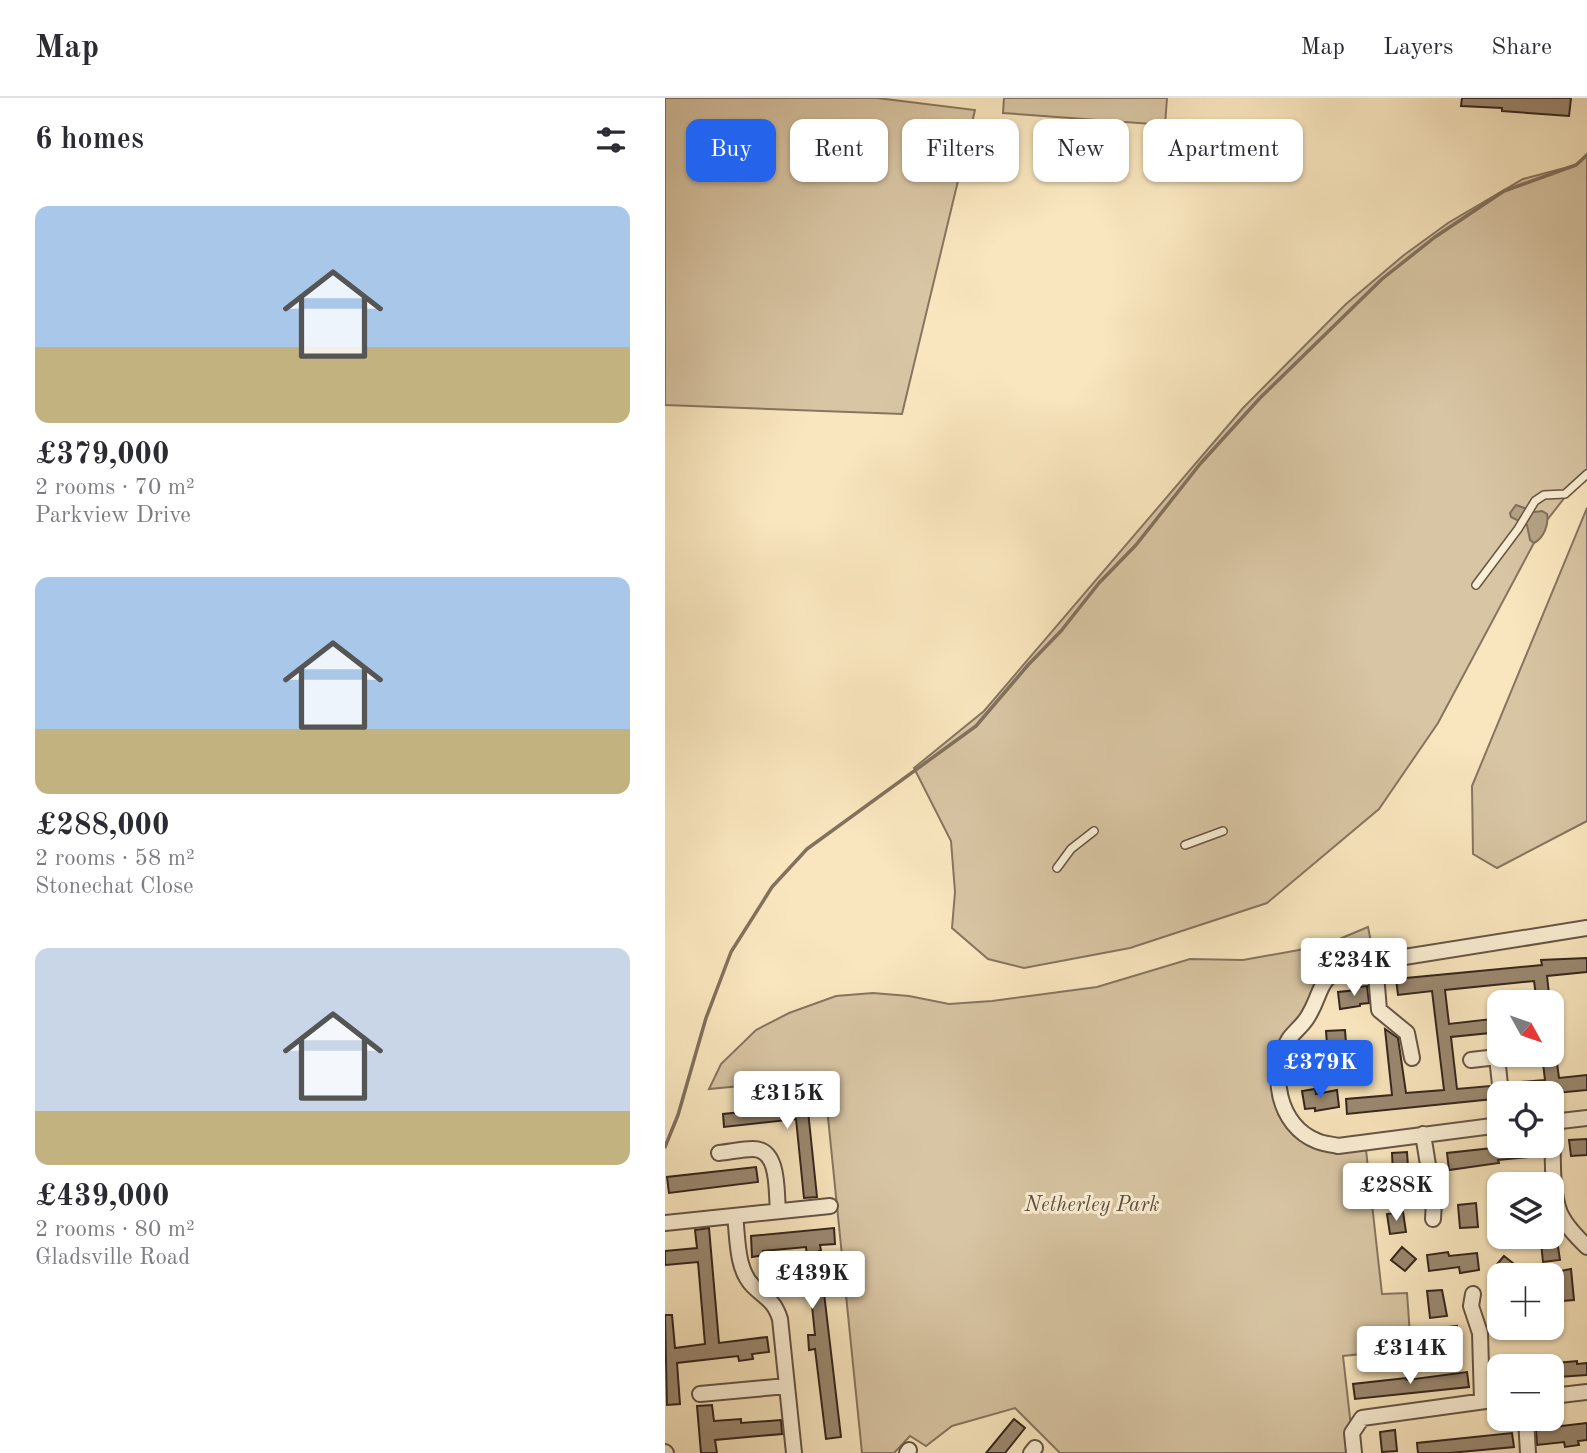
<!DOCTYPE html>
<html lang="en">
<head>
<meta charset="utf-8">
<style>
  :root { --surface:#fff; --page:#f7f7f7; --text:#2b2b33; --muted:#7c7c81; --line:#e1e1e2; --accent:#2563eb }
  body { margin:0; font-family:"Old Standard TT",serif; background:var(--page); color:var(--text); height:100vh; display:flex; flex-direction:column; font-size:26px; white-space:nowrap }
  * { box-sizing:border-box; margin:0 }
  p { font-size:23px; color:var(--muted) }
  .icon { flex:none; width:38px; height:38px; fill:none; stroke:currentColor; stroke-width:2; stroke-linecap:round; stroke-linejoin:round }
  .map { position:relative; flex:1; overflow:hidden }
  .sheet { display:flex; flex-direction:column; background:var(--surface); width:665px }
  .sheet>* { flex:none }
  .guide { position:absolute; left:21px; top:21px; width:665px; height:63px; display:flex; gap:14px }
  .needle { width:46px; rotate:130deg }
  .buttons { position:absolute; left:822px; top:892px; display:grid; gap:14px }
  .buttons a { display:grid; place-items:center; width:77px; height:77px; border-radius:14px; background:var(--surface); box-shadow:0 2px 5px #0004; font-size:35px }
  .price { position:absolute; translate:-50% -60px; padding:0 16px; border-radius:7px; background:#fff; color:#222; font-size:23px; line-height:46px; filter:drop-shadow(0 2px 4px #0008) }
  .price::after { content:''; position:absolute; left:50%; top:42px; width:21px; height:16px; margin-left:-10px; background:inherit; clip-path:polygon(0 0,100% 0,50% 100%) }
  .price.active { background:var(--accent); color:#fff }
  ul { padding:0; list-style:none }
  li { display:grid; align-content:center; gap:14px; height:371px; padding:0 35px }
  li span { display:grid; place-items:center; height:217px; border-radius:14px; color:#555 }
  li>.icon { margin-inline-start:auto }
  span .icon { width:126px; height:126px; fill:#fffc; stroke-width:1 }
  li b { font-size:30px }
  h2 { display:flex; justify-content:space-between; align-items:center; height:84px; padding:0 35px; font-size:30px }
  .chip { padding:0 24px; border-radius:14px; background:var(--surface); box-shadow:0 2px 5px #0004; font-size:24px; line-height:63px }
  .chip.active { background:var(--accent); color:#fff }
  header { display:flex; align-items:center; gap:42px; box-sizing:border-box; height:98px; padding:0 35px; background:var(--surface); border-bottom:2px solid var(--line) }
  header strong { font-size:33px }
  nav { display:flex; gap:38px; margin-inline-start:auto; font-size:24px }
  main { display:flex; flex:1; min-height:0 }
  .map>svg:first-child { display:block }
  .green { fill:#d8c5a3; stroke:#867560; stroke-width:2 }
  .water { fill:#b6a487; stroke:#82715d; stroke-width:2 }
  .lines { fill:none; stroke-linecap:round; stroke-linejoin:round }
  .stream { stroke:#82715d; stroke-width:3.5 }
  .building { fill:#9b8971; stroke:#35251d; stroke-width:2 }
  .service-casing { stroke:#665545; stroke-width:10 }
  .minor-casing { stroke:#665545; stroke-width:18 }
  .service { stroke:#fbefd5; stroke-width:7 }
  .minor { stroke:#fbefd5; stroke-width:14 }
  .labels { text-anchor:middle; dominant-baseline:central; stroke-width:6; stroke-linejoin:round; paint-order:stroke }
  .park-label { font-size:21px; font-style:italic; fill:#5e4d3e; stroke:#fbefd5 }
</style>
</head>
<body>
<header>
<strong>Map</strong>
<nav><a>Map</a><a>Layers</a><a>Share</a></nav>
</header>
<main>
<section class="sheet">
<h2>6 homes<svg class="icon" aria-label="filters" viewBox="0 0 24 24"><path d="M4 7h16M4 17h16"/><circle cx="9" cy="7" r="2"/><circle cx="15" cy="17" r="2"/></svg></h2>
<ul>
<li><span style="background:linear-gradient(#a9c7e8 65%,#c2b280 0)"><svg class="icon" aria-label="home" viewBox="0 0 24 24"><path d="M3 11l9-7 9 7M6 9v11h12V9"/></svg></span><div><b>£379,000</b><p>2 rooms · 70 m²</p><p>Parkview Drive</p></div></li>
<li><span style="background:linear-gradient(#a9c7e8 70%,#c2b280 0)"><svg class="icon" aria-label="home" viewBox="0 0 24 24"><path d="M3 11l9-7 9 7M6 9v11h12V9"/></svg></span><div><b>£288,000</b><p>2 rooms · 58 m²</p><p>Stonechat Close</p></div></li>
<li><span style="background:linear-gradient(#c9d6e8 75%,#c2b280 0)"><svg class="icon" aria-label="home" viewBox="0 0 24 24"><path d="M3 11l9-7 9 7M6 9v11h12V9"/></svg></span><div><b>£439,000</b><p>2 rooms · 80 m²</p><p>Gladsville Road</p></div></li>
</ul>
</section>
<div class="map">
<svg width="922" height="1355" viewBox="0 0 922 1355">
  <rect width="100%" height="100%" fill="#f9e6be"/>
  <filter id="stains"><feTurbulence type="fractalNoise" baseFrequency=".00286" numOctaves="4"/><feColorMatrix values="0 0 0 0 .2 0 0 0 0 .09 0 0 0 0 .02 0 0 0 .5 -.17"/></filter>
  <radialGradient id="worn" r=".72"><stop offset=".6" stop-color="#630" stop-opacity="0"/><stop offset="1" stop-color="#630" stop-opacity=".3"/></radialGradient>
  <path class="green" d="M 0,0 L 212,0 L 310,12 L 237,316 L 0,307 Z
    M 339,0 L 502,0 L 500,27 L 338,15 Z
    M 922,56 L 922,371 L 879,426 L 773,625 L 714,711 L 602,805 L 465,850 L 359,870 L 323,861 L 287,830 L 290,794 L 286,743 L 249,670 L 319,613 L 578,310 L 681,206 L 739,157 L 783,125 L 858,81 L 911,67 Z
    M 922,410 L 922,723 L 832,770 L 808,756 L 807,688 Z
    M 703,829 L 710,864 L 667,875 L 624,942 L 612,984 L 632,1030 L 673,1048 L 701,1052 L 717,1196 L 742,1195 L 746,1251 L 678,1258 L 689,1355 L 395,1355 L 350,1310 L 287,1328 L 261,1348 L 245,1338 L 229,1355 L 197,1355 L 159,980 L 44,991 L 56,966 L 91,932 L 124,915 L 171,898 L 208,895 L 244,898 L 284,906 L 327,903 L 432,889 L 525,861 L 578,862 L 634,852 L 672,842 Z"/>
  <path class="water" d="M 851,407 L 870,414 L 877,413 L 882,416 C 884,426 879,440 869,445 L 865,442 L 862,427 L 846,419 L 845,415 Z"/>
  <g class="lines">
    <path class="stream" d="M 0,1049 L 13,1017 L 41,920 L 66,854 L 107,789 L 142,751 L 311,628 L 363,567 L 396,533 L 434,485 L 471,447 L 535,366 L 595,300 L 717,181 L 770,139 L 839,93 L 911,67 L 922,57"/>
  </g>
  <path class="building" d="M 797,0 L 906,0 L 904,18 L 837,13 L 837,10 L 796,8 Z
    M 922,860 L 922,874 L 882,878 L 885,905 L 872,905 L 869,883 L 780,892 L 784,926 L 835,920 L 835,934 L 786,939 L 792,991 L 825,988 L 828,1001 L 682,1016 L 681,1001 L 727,997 L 720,931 L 733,940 L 741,995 L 779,992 L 767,893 L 733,897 L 731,881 L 877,867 L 876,862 Z
    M 702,888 L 704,905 L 695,906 L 695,908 L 675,911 L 673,894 L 692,892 L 692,889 Z
    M 680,932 L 683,970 L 664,972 L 661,933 Z
    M 877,957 L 891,957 L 894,980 L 922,977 L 922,992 L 880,996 L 846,996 L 845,985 L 880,982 Z
    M 140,984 L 152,1099 L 139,1100 L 131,1021 L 59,1029 L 58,1016 L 130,1009 L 127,986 Z
    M 650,991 L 651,996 L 672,992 L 674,1009 L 650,1013 L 650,1010 L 640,1011 L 637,993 Z
    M 922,1041 L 922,1057 L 906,1058 L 904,1042 Z
    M 846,1048 L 872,1048 L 873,1058 L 833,1062 L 834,1065 L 784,1072 L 782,1055 Z
    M 742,1054 L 744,1083 L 748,1082 L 751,1102 L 735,1104 L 732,1075 L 728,1075 L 727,1055 Z
    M 91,1069 L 93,1084 L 4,1095 L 2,1079 Z
    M 811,1105 L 813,1129 L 795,1130 L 793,1107 Z
    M 738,1114 L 741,1134 L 725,1136 L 722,1116 Z
    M 44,1130 L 54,1245 L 102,1239 L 104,1254 L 87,1256 L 88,1261 L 74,1263 L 73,1258 L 12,1265 L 15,1306 L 2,1307 L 0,1217 L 7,1217 L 10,1250 L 40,1246 L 33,1164 L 0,1167 L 0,1153 L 32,1150 L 30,1132 Z
    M 169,1130 L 170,1146 L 155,1147 L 156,1153 L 154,1153 L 176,1339 L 161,1341 L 150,1251 L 144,1252 L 143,1237 L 150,1237 L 141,1149 L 98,1153 L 99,1157 L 87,1159 L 86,1138 Z
    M 892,1142 L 895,1162 L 878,1164 L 876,1144 Z
    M 737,1149 L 751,1161 L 740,1173 L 726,1162 Z
    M 783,1154 L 784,1158 L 812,1155 L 814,1172 L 795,1175 L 794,1169 L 764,1173 L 762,1157 Z
    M 839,1158 L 854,1170 L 848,1178 L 836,1178 L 828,1171 Z
    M 906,1171 L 909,1202 L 897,1203 L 895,1173 Z
    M 777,1192 L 782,1218 L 765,1220 L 762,1193 Z
    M 792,1228 L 793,1247 L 777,1249 L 776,1230 Z
    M 912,1263 L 912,1266 L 922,1265 L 922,1277 L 893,1279 L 891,1265 Z
    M 802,1274 L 804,1289 L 690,1301 L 688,1286 L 741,1280 L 742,1282 Z
    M 47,1307 L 49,1323 L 76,1321 L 76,1325 L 116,1322 L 117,1336 L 50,1342 L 52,1355 L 36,1355 L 32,1308 Z
    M 349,1321 L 360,1330 L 340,1355 L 321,1355 Z
    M 922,1325 L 922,1342 L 913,1343 L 914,1347 L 900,1349 L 899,1344 L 872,1347 L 871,1331 Z
    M 730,1332 L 732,1353 L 717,1354 L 715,1334 Z
    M 847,1335 L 849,1349 L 784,1355 L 753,1355 L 752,1345 Z"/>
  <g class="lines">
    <g class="service-casing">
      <path id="service" d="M 811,487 L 853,431 L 870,403 L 879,397 L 900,396 L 922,376
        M 520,747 L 558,733
        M 392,770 L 406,751 L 429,733
        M 832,959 L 848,957"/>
    </g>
    <g class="minor-casing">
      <path id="minor" d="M 710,864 L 714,912 L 742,935 L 747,960
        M 806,962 L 832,959 L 836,996
        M 887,1024 L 922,1020
        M 835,1027 L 673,1048 C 666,1046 658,1046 652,1043 C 613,1028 603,974 624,941 C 629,934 637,928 642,920 C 659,894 650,881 683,868 L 922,830
        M 887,1027 C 889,1054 885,1089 895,1115 C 901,1128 912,1139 922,1149
        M 758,1036 L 769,1104 L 768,1121
        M 54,1055 C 65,1054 77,1051 88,1051 C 115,1051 111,1094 113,1113
        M 70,1118 C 73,1140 71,1171 88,1188 C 101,1201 109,1202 115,1221 L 129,1355
        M 0,1125 L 165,1108
        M 808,1196 L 806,1208 L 815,1235 L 817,1302
        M 35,1296 L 122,1288
        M 887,1298 L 922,1294
        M 861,1321 L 863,1355
        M 0,1354 L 1,1355
        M 242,1355 L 244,1352
        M 366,1355 L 370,1350
        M 689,1355 L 687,1335 L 697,1320 L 835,1301"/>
    </g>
    <use href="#service" class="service"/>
    <use href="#minor" class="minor"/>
  </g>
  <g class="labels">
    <g class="park-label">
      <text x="427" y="1107">Netherley Park</text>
    </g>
  </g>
  <rect width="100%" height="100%" filter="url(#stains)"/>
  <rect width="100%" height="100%" fill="url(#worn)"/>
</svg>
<div class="buttons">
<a><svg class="needle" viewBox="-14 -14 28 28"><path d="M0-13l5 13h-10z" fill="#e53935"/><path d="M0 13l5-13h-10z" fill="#7c7c81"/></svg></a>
<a><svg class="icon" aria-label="locate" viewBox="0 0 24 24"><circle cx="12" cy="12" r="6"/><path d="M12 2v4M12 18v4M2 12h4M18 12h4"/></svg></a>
<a><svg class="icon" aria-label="layers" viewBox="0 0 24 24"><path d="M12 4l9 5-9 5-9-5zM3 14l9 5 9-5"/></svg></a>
<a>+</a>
<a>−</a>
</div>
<b class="price" style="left:689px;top:900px">£234K</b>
<b class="price active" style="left:655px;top:1002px">£379K</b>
<b class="price" style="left:122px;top:1033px">£315K</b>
<b class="price" style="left:731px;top:1125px">£288K</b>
<b class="price" style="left:147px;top:1213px">£439K</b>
<b class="price" style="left:745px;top:1288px">£314K</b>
<div class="guide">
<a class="chip active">Buy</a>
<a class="chip">Rent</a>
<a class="chip">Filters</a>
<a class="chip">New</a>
<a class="chip">Apartment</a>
</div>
</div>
</main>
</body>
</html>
